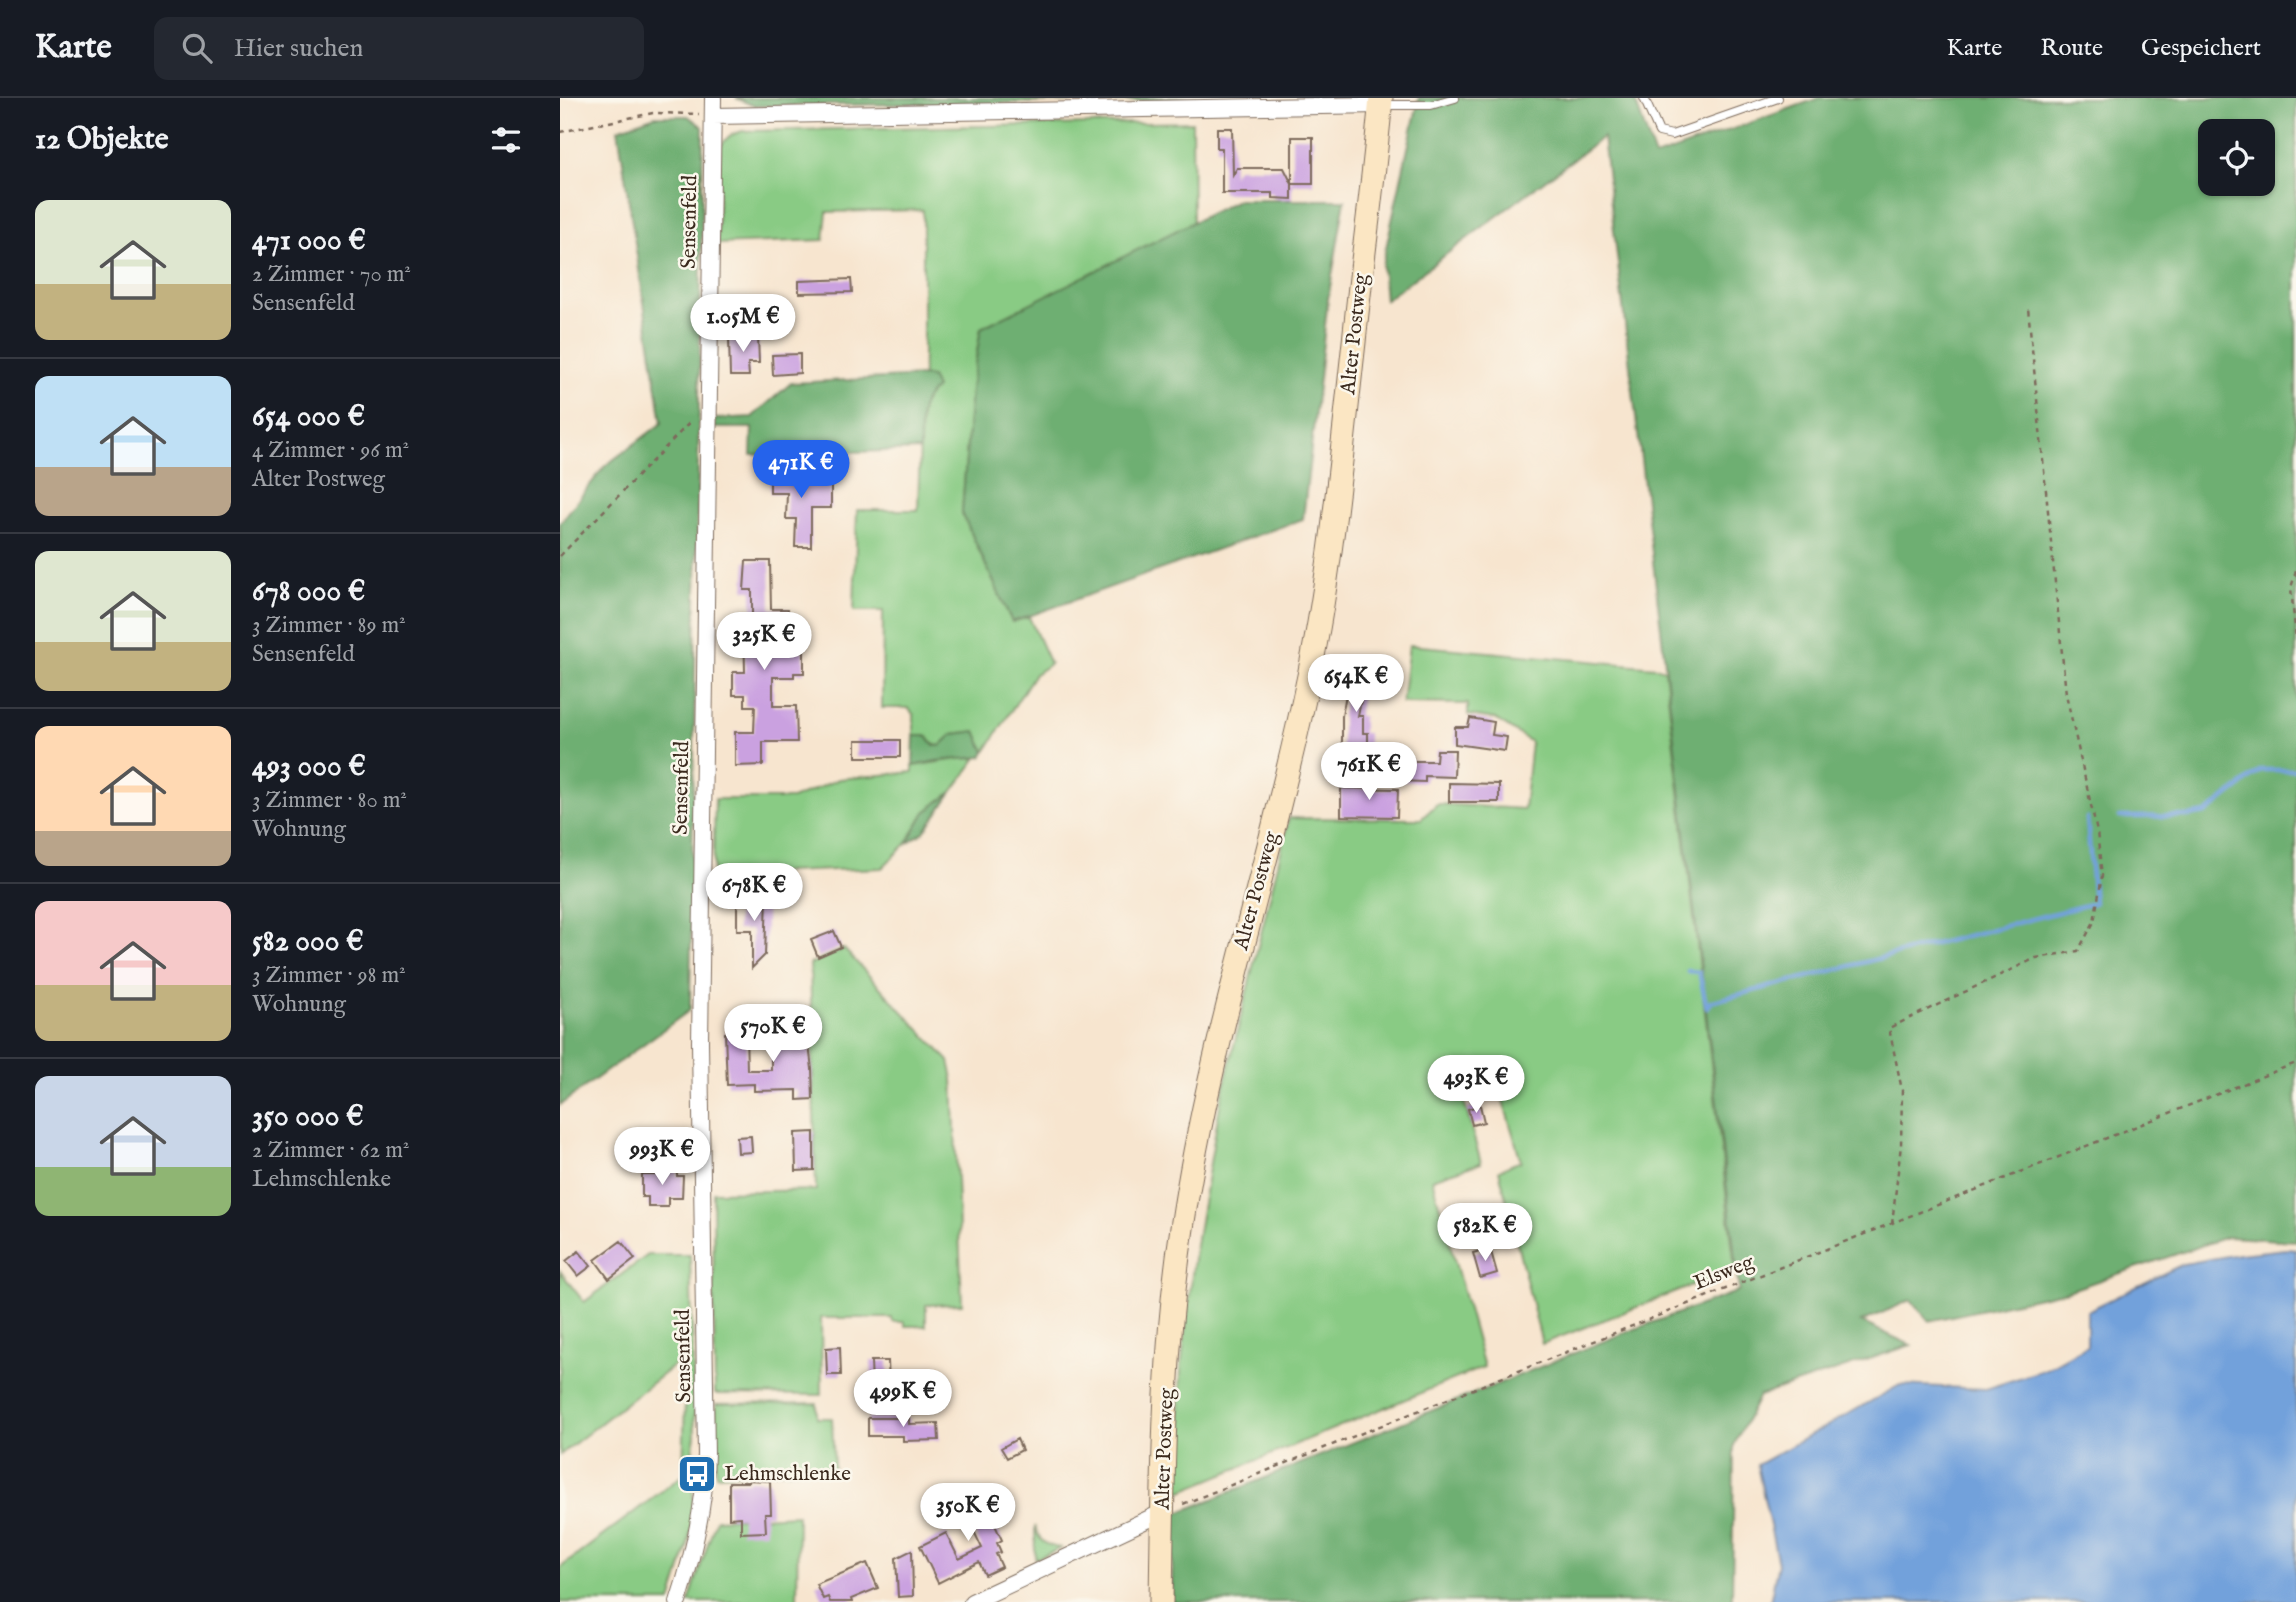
<!DOCTYPE html>
<html lang="de">
<head>
<meta charset="utf-8">
<style>
  :root { --surface:#171b24; --page:#242831; --text:#f1f3f6; --muted:#9ea1a6; --line:#363941; --accent:#2563eb }
  body { margin:0; font-family:"IM FELL English",serif; background:var(--page); color:var(--text); height:100vh; display:flex; flex-direction:column; font-size:26px; white-space:nowrap }
  * { box-sizing:border-box; margin:0 }
  p { font-size:23px; color:var(--muted) }
  .icon { flex:none; width:38px; height:38px; fill:none; stroke:currentColor; stroke-width:2; stroke-linecap:round; stroke-linejoin:round }
  .map { position:relative; flex:1; overflow:hidden }
  .drawer { display:flex; flex-direction:column; background:var(--surface); width:560px }
  .drawer>* { flex:none }
  .controls { position:absolute; left:1638px; top:21px; display:grid; gap:14px }
  .controls a { display:grid; place-items:center; width:77px; height:77px; border-radius:14px; background:var(--surface); box-shadow:0 2px 5px #0004; font-size:35px }
  .price { position:absolute; translate:-50% -60px; padding:0 16px; border-radius:24px; background:#fff; color:#222; font-size:23px; line-height:46px; filter:drop-shadow(0 2px 4px #0008) }
  .price::after { content:''; position:absolute; left:50%; top:42px; width:21px; height:16px; margin-left:-10px; background:inherit; clip-path:polygon(0 0,100% 0,50% 100%) }
  .price.on { background:var(--accent); color:#fff }
  ul { padding:0; list-style:none }
  li { display:flex; align-items:center; gap:21px; height:175px; padding:0 35px }
  li+li { border-top:2px solid var(--line) }
  li span { display:grid; place-items:center; flex:none; width:196px; height:140px; border-radius:14px; color:#555 }
  li>.icon { margin-inline-start:auto }
  span .icon { width:84px; height:84px; fill:#fffc; stroke-width:1 }
  li b { font-size:30px }
  h2 { display:flex; justify-content:space-between; align-items:center; height:84px; padding:0 35px; font-size:30px }
  header { display:flex; align-items:center; gap:42px; box-sizing:border-box; height:98px; padding:0 35px; background:var(--surface); border-bottom:2px solid var(--line) }
  header strong { font-size:33px }
  nav { display:flex; gap:38px; margin-inline-start:auto; font-size:24px }
  .search { width:490px; height:63px; background:var(--page); display:flex; align-items:center; gap:18px; box-sizing:border-box; padding:0 24px; border-radius:14px; color:var(--muted); font-size:26px }
  main { display:flex; flex:1; min-height:0 }
  .map>svg:first-child { display:block }
  .green { fill:#89cb84; stroke:#627a51; stroke-width:2 }
  .forest { fill:#6eaf72; stroke:#546c48; stroke-width:2; fill-rule:evenodd }
  .water { fill:#72a1db; stroke:#56667c; stroke-width:2 }
  .lines { fill:none; stroke-linecap:round; stroke-linejoin:round }
  .stream { stroke:#72a1db; stroke-width:4.5 }
  .building { fill:#caa1e0 }
  .service-casing { stroke:#7d6b5c; stroke-width:10 }
  .minor-casing { stroke:#7d6b5c; stroke-width:18 }
  .secondary-casing { stroke:#7d6b5c; stroke-width:25 }
  .path { stroke:#7d6b5c; stroke-width:2.5; stroke-dasharray:5 5; stroke-linecap:butt }
  .service { stroke:#fff; stroke-width:8 }
  .minor { stroke:#fff; stroke-width:16 }
  .secondary { stroke:#fbe6c3; stroke-width:23 }
  .labels { text-anchor:middle; dominant-baseline:central; stroke-width:5; stroke-linejoin:round; paint-order:stroke }
  .street-label { font-size:21px; fill:#3b2a1e; stroke:#fbf7ec }
  .poi-label { font-size:21px; fill:#3b2a1e; stroke:#fbf7ec; text-anchor:start }
</style>
</head>
<body>
<header>
<strong>Karte</strong>
<div class="search"><svg class="icon" aria-label="search" viewBox="0 0 24 24"><circle cx="10" cy="10" r="6"/><path d="M15 15l6 6"/></svg>Hier suchen</div>
<nav><a>Karte</a><a>Route</a><a>Gespeichert</a></nav>
</header>
<main>
<section class="drawer">
<h2>12 Objekte<svg class="icon" aria-label="filters" viewBox="0 0 24 24"><path d="M4 7h16M4 17h16"/><circle cx="9" cy="7" r="2"/><circle cx="15" cy="17" r="2"/></svg></h2>
<ul>
<li><span style="background:linear-gradient(#dfe7d0 60%,#c2b280 0)"><svg class="icon" aria-label="home" viewBox="0 0 24 24"><path d="M3 11l9-7 9 7M6 9v11h12V9"/></svg></span><div><b>471 000 €</b><p>2 Zimmer · 70 m²</p><p>Sensenfeld</p></div></li>
<li><span style="background:linear-gradient(#bfe0f5 65%,#b9a48a 0)"><svg class="icon" aria-label="home" viewBox="0 0 24 24"><path d="M3 11l9-7 9 7M6 9v11h12V9"/></svg></span><div><b>654 000 €</b><p>4 Zimmer · 96 m²</p><p>Alter Postweg</p></div></li>
<li><span style="background:linear-gradient(#dfe7d0 65%,#c2b280 0)"><svg class="icon" aria-label="home" viewBox="0 0 24 24"><path d="M3 11l9-7 9 7M6 9v11h12V9"/></svg></span><div><b>678 000 €</b><p>3 Zimmer · 89 m²</p><p>Sensenfeld</p></div></li>
<li><span style="background:linear-gradient(#ffd9b3 75%,#b9a48a 0)"><svg class="icon" aria-label="home" viewBox="0 0 24 24"><path d="M3 11l9-7 9 7M6 9v11h12V9"/></svg></span><div><b>493 000 €</b><p>3 Zimmer · 80 m²</p><p>Wohnung</p></div></li>
<li><span style="background:linear-gradient(#f6c9c9 60%,#c2b280 0)"><svg class="icon" aria-label="home" viewBox="0 0 24 24"><path d="M3 11l9-7 9 7M6 9v11h12V9"/></svg></span><div><b>582 000 €</b><p>3 Zimmer · 98 m²</p><p>Wohnung</p></div></li>
<li><span style="background:linear-gradient(#c9d6e8 65%,#8fb573 0)"><svg class="icon" aria-label="home" viewBox="0 0 24 24"><path d="M3 11l9-7 9 7M6 9v11h12V9"/></svg></span><div><b>350 000 €</b><p>2 Zimmer · 62 m²</p><p>Lehmschlenke</p></div></li>
</ul>
</section>
<div class="map">
<svg width="1736" height="1504" viewBox="0 0 1736 1504">
  <rect width="100%" height="100%" fill="#fbf7ec"/>
  <filter id="ink" filterUnits="userSpaceOnUse"><feTurbulence type="fractalNoise" baseFrequency=".0143" numOctaves="2"/><feDisplacementMap in="SourceGraphic" scale="14" xChannelSelector="R" yChannelSelector="G"/><feConvolveMatrix kernelMatrix="1 2 1 2 8 2 1 2 1" color-interpolation-filters="sRGB"/></filter>
  <filter id="wash" filterUnits="userSpaceOnUse"><feTurbulence type="fractalNoise" baseFrequency=".00686" numOctaves="4" result="noise"/><feDisplacementMap in="SourceGraphic" scale="28" xChannelSelector="R" yChannelSelector="G"/><feGaussianBlur stdDeviation="1.57" result="paint"/><feColorMatrix in="noise" values="0 0 0 0 0 0 0 0 0 0 0 0 0 0 0 0 0 1.4 0 .05"/><feComposite in="paint" operator="in"/></filter>
  <g filter="url(#wash)">
    <rect width="100%" height="100%" fill="#f7e5cf"/>
    <path class="green" d="M 632,24 L 633,125 L 421,230 L 411,291 L 402,415 L 452,524 L 469,519 L 490,566 L 474,577 L 425,654 L 416,633 L 393,636 L 380,648 L 374,647 L 367,638 L 354,638 L 354,617 L 348,610 L 322,610 L 323,513 L 294,513 L 297,412 L 358,412 L 361,308 L 371,279 L 363,278 L 363,112 L 267,114 L 264,142 L 157,146 L 160,50 C 166,39 171,36 183,33 Z
      M 849,547 L 1096,569 L 1105,572 L 1175,1171 L 982,1246 L 939,1072 L 961,1063 L 939,989 L 902,996 L 921,1065 L 872,1081 L 924,1269 L 617,1395 L 621,1270 L 635,1152 L 661,1001 L 729,720 L 861,721 L 877,706 L 964,711 L 971,644 L 935,621 L 908,617 L 908,606 L 842,605 Z
      M 404,660 L 416,661 L 392,694 L 365,714 L 347,745 L 322,770 L 153,777 L 155,701 L 232,701 L 279,681 L 353,674 L 353,668 Z
      M 284,851 L 389,963 L 393,981 L 402,1206 L 366,1207 L 366,1228 L 345,1228 L 344,1224 L 333,1224 L 332,1220 L 261,1220 L 262,1297 L 155,1296 L 153,1094 L 256,1092 L 250,866 Z
      M 88,1157 L 130,1157 L 135,1338 C 128,1368 136,1395 132,1425 C 129,1451 118,1478 111,1504 L 0,1504 L 0,1470 L 123,1377 L 126,1258 L 0,1357 L 0,1173 L 24,1204 Z
      M 257,1305 L 257,1320 L 272,1320 L 274,1371 L 156,1377 L 156,1306 Z
      M 238,1417 L 237,1504 L 129,1504 L 156,1421 Z
      M 475,1428 C 478,1443 487,1449 502,1450 L 475,1461 Z"/>
    <path class="forest" d="M 176,0 L 658,0 L 589,3 L 194,8 Z
      M 859,0 L 1074,0 L 1095,59 L 1259,0 L 1736,0 L 1736,1143 L 1667,1139 L 1508,1193 L 1369,1223 L 1351,1202 L 1301,1224 L 1351,1247 L 1199,1298 L 1174,1347 L 1172,1504 L 612,1504 L 613,1417 L 1064,1235 L 1179,1193 L 1043,39 L 825,202 L 822,168 ZM 1650,33 L 1703,33 L 1703,86 L 1650,86 Z
      M 95,18 L 128,18 L 143,29 L 130,912 L 0,1007 L 0,425 L 45,368 L 102,325 L 58,31 Z
      M 677,102 L 785,102 L 768,201 L 743,421 L 452,524 L 402,415 L 411,291 L 421,230 Z
      M 363,278 L 371,279 L 376,290 C 355,307 361,327 360,352 L 191,357 L 192,330 L 155,330 L 155,321 L 192,319 L 231,285 Z
      M 416,633 L 425,654 L 422,659 L 376,663 L 353,668 L 354,638 L 367,638 L 374,647 L 380,648 L 393,636 Z
      M 392,694 L 364,734 L 347,745 L 365,714 Z"/>
    <path class="water" d="M 1726,1151 L 1736,1152 L 1736,1504 L 1210,1504 L 1218,1465 L 1197,1367 L 1340,1287 L 1426,1291 L 1486,1271 L 1527,1248 L 1527,1213 L 1623,1166 L 1679,1156 Z"/>
    <g class="lines">
      <path class="stream" d="M 1560,719 L 1629,718 L 1646,715 L 1701,672 L 1736,672
        M 1128,873 L 1139,874 L 1147,910 L 1150,904 L 1534,805 L 1527,720"/>
    </g>
    <g id="blocks">
      <path class="building" d="M 657,30 L 672,30 L 673,77 L 677,70 L 724,70 L 732,86 L 732,101 L 713,100 L 713,95 L 662,95 L 662,50 L 657,50 Z
        M 732,39 L 753,39 L 753,86 L 732,86 Z
        M 291,181 L 292,194 L 239,195 L 239,183 Z
        M 198,238 L 199,265 L 188,265 L 189,278 L 170,278 L 169,239 Z
        M 240,256 L 240,275 L 213,277 L 212,257 Z
        M 210,370 L 235,371 L 235,381 L 271,382 L 271,410 L 251,410 L 251,449 L 235,449 L 236,421 L 226,421 L 227,395 L 210,395 Z
        M 186,463 L 210,463 L 211,511 L 228,511 L 229,528 L 209,528 L 210,553 L 244,553 L 244,575 L 234,575 L 234,579 L 213,579 L 213,608 L 236,608 L 237,644 L 203,644 L 203,667 L 175,668 L 175,634 L 194,634 L 195,608 L 185,608 L 185,597 L 173,597 L 173,574 L 185,574 L 184,525 L 192,525 L 192,492 L 184,492 Z
        M 793,558 L 814,563 L 808,593 L 803,592 L 798,618 L 803,618 L 803,635 L 808,635 L 808,666 L 782,665 L 782,618 Z
        M 910,620 L 934,624 L 932,637 L 947,639 L 945,653 L 895,646 L 895,629 L 908,629 Z
        M 296,642 L 340,642 L 340,659 L 296,659 Z
        M 877,652 L 895,652 L 894,679 L 865,678 L 865,684 L 839,683 L 839,663 L 876,663 Z
        M 889,685 L 939,686 L 939,704 L 889,704 Z
        M 781,690 L 838,691 L 837,719 L 781,718 Z
        M 177,799 L 207,799 L 205,857 L 192,870 L 192,832 L 177,832 Z
        M 274,833 L 281,849 L 258,859 L 251,842 Z
        M 247,931 L 252,971 L 253,1001 L 237,1002 L 237,992 L 194,993 L 194,986 L 167,987 L 165,935 L 186,934 L 187,972 L 211,972 L 211,933 Z
        M 920,1007 L 924,1024 L 912,1027 L 908,1011 Z
        M 254,1034 L 254,1072 L 236,1073 L 235,1035 Z
        M 191,1038 L 192,1054 L 178,1055 L 177,1039 Z
        M 95,1069 L 117,1071 L 117,1078 L 123,1078 L 122,1100 L 108,1100 L 108,1109 L 88,1109 L 88,1099 L 82,1099 L 82,1077 L 95,1077 Z
        M 61,1143 L 75,1161 L 49,1181 L 35,1162 Z
        M 930,1150 L 937,1175 L 920,1180 L 913,1155 Z
        M 19,1153 L 31,1168 L 18,1178 L 6,1163 Z
        M 280,1249 L 281,1277 L 267,1277 L 266,1250 Z
        M 311,1263 L 328,1263 L 329,1286 L 312,1287 Z
        M 308,1320 L 349,1320 L 349,1326 L 378,1325 L 379,1342 L 343,1343 L 343,1338 L 308,1338 Z
        M 457,1341 L 462,1352 L 447,1360 L 441,1350 Z
        M 189,1382 L 210,1383 L 211,1416 L 205,1416 L 206,1434 L 181,1435 L 181,1419 L 169,1420 L 169,1384 L 189,1384 Z
        M 437,1396 L 438,1414 L 429,1414 L 442,1442 L 437,1445 L 441,1454 L 436,1456 L 442,1469 L 425,1477 L 419,1464 L 378,1485 L 360,1448 L 386,1435 L 399,1461 L 422,1450 L 410,1425 L 409,1397 Z
        M 352,1452 L 353,1498 L 338,1499 L 336,1460 Z
        M 307,1465 L 318,1490 L 291,1501 L 292,1504 L 270,1504 L 268,1499 L 263,1501 L 256,1486 Z"/>
    </g>
  </g>
  <g filter="url(#ink)">
    <use href="#blocks" fill-opacity="0" stroke="#7d6b5c" stroke-width="2"/>
    <g class="lines">
      <g class="service-casing">
        <path id="service" d="M 1084,0 L 1099,34 L 1112,37 L 1218,0
          M 822,7 L 871,7 L 895,0"/>
      </g>
      <g class="minor-casing">
        <path id="minor" d="M 153,18 L 821,7
          M 118,1504 C 134,1455 145,1407 146,1356 L 140,944 L 153,0
          M 412,1504 L 603,1414"/>
      </g>
      <g class="secondary-casing">
        <path id="secondary" d="M 601,1504 C 603,1379 603,1253 622,1130 C 649,947 708,772 746,592 C 771,478 781,360 794,244 C 802,162 814,81 821,0"/>
      </g>
      <path class="path" d="M 0,34 L 93,15 L 139,16
        M 0,458 L 132,322
        M 1736,473 L 1731,490 L 1736,540
        M 1332,1126 L 1341,1047 L 1342,992 L 1329,930 L 1476,860 L 1518,853 L 1534,824 L 1542,778 L 1537,734 L 1506,596 L 1468,210
        M 623,1406 L 1736,965"/>
      <use href="#service" class="service"/>
      <use href="#minor" class="minor"/>
      <use href="#secondary" class="secondary"/>
    </g>
  </g>
  <defs>
    <g id="bus-square" transform="scale(2.0125)"><rect x="-9" y="-9" width="18" height="18" rx="4" fill="#1f6fb2" stroke="#fbf7ec"/><path d="M-5-6H5V4H4V6H2V4H-2V6H-4V4H-5ZM-3.5-4V0h7V-4ZM-3.5 1.2v1.5H-2V1.2ZM2 1.2v1.5H3.5V1.2Z" fill="#fff"/></g>
  </defs>
  <g fill-rule="evenodd">
    <use href="#bus-square" x="137" y="1376"/>
  </g>
  <g class="labels">
    <g class="street-label">
      <text transform="translate(130 124) rotate(-89)">Sensenfeld</text>
      <text transform="translate(795 236) rotate(-84)">Alter Postweg</text>
      <text transform="translate(122 690) rotate(-89)">Sensenfeld</text>
      <text transform="translate(697 793) rotate(-75)">Alter Postweg</text>
      <text transform="translate(1164 1175) rotate(-22)">Elsweg</text>
      <text transform="translate(124 1258) rotate(-91)">Sensenfeld</text>
      <text transform="translate(605 1351) rotate(-88)">Alter Postweg</text>
    </g>
    <g class="poi-label">
      <text x="164" y="1376">Lehmschlenke</text>
    </g>
  </g>
</svg>
<div class="controls">
<a><svg class="icon" aria-label="locate" viewBox="0 0 24 24"><circle cx="12" cy="12" r="6"/><path d="M12 2v4M12 18v4M2 12h4M18 12h4"/></svg></a>
</div>
<b class="price" style="left:183px;top:256px">1.05M €</b>
<b class="price on" style="left:241px;top:402px">471K €</b>
<b class="price" style="left:204px;top:574px">325K €</b>
<b class="price" style="left:796px;top:616px">654K €</b>
<b class="price" style="left:809px;top:704px">761K €</b>
<b class="price" style="left:194px;top:825px">678K €</b>
<b class="price" style="left:213px;top:966px">570K €</b>
<b class="price" style="left:916px;top:1017px">493K €</b>
<b class="price" style="left:102px;top:1089px">993K €</b>
<b class="price" style="left:925px;top:1165px">582K €</b>
<b class="price" style="left:343px;top:1331px">499K €</b>
<b class="price" style="left:408px;top:1445px">350K €</b>
</div>
</main>
</body>
</html>
